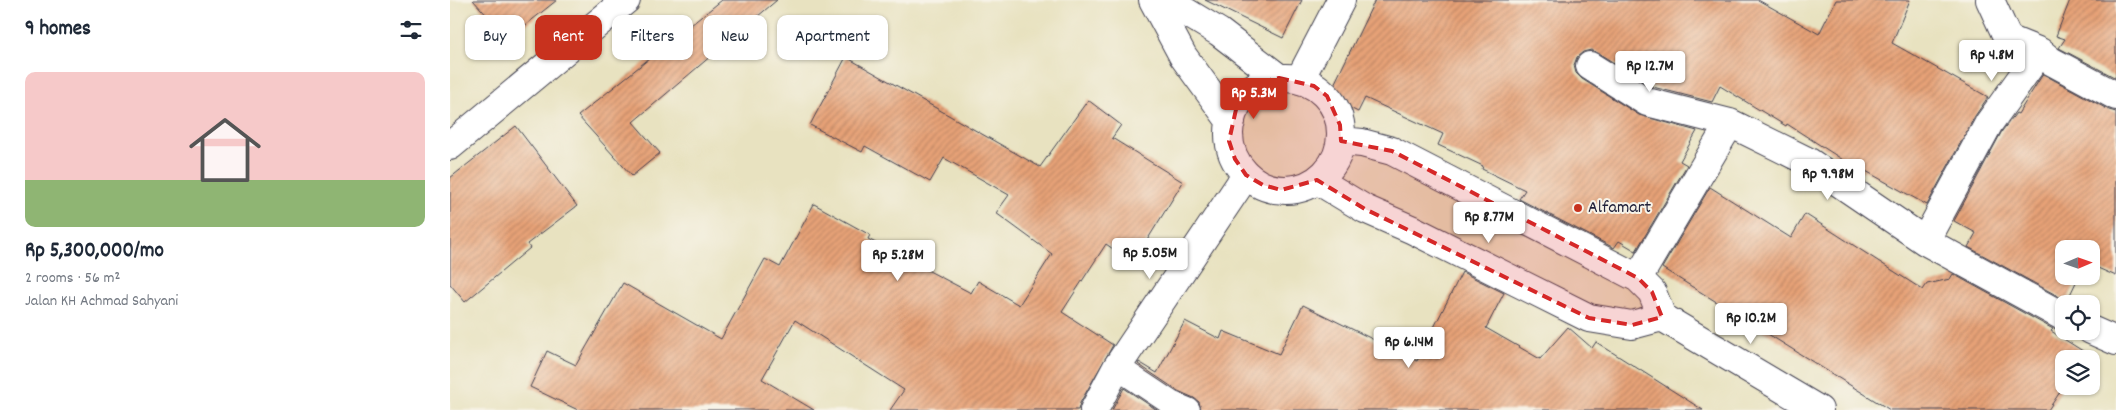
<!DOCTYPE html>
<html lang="en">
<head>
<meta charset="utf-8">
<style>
  :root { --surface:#fff; --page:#f6f6f7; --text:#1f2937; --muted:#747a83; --accent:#c8321e }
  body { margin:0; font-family:Dekko,sans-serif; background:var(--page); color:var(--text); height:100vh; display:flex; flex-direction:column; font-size:19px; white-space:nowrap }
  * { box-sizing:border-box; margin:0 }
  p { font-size:16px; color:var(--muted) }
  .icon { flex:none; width:28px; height:28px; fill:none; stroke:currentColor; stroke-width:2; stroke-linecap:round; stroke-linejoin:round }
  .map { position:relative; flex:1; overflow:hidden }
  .sheet { display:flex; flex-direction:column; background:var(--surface); width:450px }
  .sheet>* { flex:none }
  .hud { position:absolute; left:15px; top:15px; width:475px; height:45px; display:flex; gap:10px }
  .needle { width:32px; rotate:88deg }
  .buttons { position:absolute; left:1605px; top:240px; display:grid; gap:10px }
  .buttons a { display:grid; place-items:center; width:45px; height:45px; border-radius:10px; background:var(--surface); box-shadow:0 1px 4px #0004; font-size:25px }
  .price { position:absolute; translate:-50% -42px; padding:0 11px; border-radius:5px; background:#fff; color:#222; font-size:16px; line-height:32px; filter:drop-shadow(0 1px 2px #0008) }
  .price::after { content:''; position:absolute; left:50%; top:30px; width:15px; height:11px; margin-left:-8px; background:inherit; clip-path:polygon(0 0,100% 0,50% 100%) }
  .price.current { background:var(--accent); color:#fff }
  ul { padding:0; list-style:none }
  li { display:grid; align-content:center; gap:10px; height:265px; padding:0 25px }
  li span { display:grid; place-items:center; height:155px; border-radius:10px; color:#555 }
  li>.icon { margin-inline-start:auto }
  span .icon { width:90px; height:90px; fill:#fffc; stroke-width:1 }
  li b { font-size:21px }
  h2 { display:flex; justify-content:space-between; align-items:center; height:60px; padding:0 25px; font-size:21px }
  .pill { padding:0 18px; border-radius:10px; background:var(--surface); box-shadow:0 1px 4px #0004; font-size:18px; line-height:45px }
  .pill.current { background:var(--accent); color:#fff }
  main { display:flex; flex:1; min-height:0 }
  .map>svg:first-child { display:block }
  .building { fill:url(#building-hatch) }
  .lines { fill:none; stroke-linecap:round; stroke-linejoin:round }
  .service-casing { stroke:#403f4f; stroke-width:26 }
  .minor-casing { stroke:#403f4f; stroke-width:30 }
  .service { stroke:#fff; stroke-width:24 }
  .minor { stroke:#fff; stroke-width:28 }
  .marked { fill:#d62828; fill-opacity:0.2; stroke:#d62828; stroke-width:4; stroke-dasharray:10 6; stroke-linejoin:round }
  .poi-dot { fill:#c8321e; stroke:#f7f3e8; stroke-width:2 }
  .labels { text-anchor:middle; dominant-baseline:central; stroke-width:4; stroke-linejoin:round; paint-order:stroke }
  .poi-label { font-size:18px; fill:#22223b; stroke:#f7f3e8; text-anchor:start }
</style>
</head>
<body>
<main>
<section class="sheet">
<h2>9 homes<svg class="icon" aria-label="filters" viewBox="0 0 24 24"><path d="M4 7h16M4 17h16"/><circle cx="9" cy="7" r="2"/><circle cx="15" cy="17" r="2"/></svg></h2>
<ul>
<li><span style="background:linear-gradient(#f6c9c9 70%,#8fb573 0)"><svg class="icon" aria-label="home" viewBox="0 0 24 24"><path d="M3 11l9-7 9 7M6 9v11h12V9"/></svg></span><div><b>Rp 5,300,000/mo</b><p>2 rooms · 56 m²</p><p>Jalan KH Achmad Sahyani</p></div></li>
</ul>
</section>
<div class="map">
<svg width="1666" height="410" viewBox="0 0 1666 410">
  <defs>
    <pattern id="building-hatch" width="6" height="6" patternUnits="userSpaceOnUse" patternTransform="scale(1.25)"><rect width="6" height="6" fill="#e7a277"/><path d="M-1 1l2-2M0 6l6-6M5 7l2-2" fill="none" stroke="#bb8463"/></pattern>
  </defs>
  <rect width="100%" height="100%" fill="#f7f3e8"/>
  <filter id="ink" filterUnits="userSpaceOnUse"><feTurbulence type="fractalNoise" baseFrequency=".02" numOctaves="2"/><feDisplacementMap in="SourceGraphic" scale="10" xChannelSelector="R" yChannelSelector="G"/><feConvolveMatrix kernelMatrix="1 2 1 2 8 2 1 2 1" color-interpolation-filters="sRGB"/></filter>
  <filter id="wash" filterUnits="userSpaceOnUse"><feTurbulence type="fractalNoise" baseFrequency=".0096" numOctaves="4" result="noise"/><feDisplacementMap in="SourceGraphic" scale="20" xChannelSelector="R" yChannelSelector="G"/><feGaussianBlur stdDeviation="1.12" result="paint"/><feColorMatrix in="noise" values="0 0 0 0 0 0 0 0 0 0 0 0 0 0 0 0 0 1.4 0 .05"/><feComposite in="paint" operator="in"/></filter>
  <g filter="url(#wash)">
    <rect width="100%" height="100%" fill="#e8e2c0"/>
    <g id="blocks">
      <path class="building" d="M 23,0 L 107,0 L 58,39 Z
        M 272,0 L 327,0 L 183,122 L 210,153 L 182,176 L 128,116 Z
        M 755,0 L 852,0 L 833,38 Z
        M 925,0 L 1308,0 L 1369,34 L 1386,0 L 1460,0 L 1442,43 L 1538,97 L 1525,116 L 1477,205 L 1414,170 L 1412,172 L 1337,124 L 1336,126 L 1270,86 L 1262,102 L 1203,87 L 1148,53 L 1141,50 L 1133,52 L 1127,57 L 1124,65 L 1126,73 L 1132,79 L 1189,115 L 1247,131 L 1230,161 L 1237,165 L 1186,251 L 1169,241 L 1164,248 L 1069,199 L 1075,190 L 1032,169 L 1033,166 L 988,145 L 993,134 L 915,98 L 908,112 L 878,97 Z
        M 1620,0 L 1666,0 L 1666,78 L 1609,48 L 1615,39 L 1606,36 Z
        M 396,57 L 590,167 L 638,100 L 671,125 L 662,138 L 733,182 L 683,263 L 656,244 L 612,312 L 663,345 L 630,403 L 628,410 L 440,410 L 454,390 L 345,320 L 312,379 L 364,410 L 128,410 L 80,387 L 97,351 L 126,365 L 173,283 L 271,339 L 315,259 L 330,267 L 364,204 L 420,235 L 418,239 L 521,293 L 528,281 L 569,305 L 602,254 L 546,213 L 559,195 L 494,158 L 480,182 L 415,146 L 412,152 L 360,125 Z
        M 1593,74 L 1659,110 L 1666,112 L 1666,276 L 1641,265 L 1641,249 L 1614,249 L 1614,276 L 1629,276 L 1617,301 L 1518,247 L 1526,233 L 1504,221 L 1552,131 L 1566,113 L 1568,114 Z
        M 66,126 L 127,206 L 77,244 L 80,248 L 15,302 L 0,284 L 0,178 Z
        M 1260,187 L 1341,238 L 1355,214 L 1473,290 L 1477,284 L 1500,279 L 1503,274 L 1603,329 L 1601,331 L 1636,353 L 1632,359 L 1614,359 L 1614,386 L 1598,410 L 1440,410 L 1212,268 Z
        M 1012,272 L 1054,293 L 1036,328 L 1090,359 L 1118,327 L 1142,348 L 1146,342 L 1253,410 L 751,410 L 749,402 L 744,398 L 728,391 L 688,364 L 689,362 L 707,373 L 735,321 L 770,339 L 773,331 L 829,354 L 853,305 L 967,361 Z
        M 674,388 L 707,410 L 662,410 Z"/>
    </g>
  </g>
  <g filter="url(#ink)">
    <use href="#blocks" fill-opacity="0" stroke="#403f4f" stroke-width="1"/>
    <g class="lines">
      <g class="service-casing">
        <path id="service" d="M 667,367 L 721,403 L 738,410"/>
      </g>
      <g class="minor-casing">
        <path id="minor" d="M 703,0 L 733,56 L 781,122
          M 716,0 L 769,32 L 829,78
          M 1540,0 L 1558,39 L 1590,52
          M 1140,66 L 1197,102 L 1280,123
          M779 134a56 56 0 1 1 112 0a56 56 0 1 1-112 0Z
          M 850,79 L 891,0
          M 891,141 L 912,143 L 942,151 L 1188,278 L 1202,292 L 1212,317
          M 0,146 L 176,0
          M 867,180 L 915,209 L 963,230 L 1139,318 L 1182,325 L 1212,317
          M 1475,241 L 1539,123 L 1590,52 L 1601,61 L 1666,96
          M 1188,278 L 1280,123 L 1359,162 L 1475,241 L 1614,317
          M 1212,317 L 1369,410
          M 1641,330 L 1666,341
          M 644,410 L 667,367 L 796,175"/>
      </g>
      <use href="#service" class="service"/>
      <use href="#minor" class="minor"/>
    </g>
  </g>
  <path class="marked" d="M 829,78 L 864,86 L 877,96 L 890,125 L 891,141 L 942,151 L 1188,278 L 1202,292 L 1212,317 L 1182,325 L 1139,318 L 915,209 L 867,180 L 831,190 L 813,185 L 796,175 L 785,159 L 779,141 L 787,105 L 812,82 Z"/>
  <circle class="poi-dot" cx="1128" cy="208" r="5"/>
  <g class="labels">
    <g class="poi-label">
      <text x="1138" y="208">Alfamart</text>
    </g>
  </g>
</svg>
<div class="buttons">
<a><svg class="needle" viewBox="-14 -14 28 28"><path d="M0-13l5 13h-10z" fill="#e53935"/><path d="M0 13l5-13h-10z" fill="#747a83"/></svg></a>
<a><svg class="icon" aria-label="locate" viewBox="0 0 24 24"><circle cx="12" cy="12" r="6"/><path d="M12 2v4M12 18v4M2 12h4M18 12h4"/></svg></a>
<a><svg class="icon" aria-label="layers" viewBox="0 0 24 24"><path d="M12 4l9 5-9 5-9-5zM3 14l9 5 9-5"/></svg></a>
</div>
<b class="price" style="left:1542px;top:82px">Rp 4.8M</b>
<b class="price" style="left:1200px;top:93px">Rp 12.7M</b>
<b class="price current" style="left:804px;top:120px">Rp 5.3M</b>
<b class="price" style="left:1378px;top:201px">Rp 9.98M</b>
<b class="price" style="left:1039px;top:244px">Rp 8.77M</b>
<b class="price" style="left:700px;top:280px">Rp 5.05M</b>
<b class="price" style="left:448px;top:282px">Rp 5.28M</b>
<b class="price" style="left:1301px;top:345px">Rp 10.2M</b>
<b class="price" style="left:959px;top:369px">Rp 6.14M</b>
<div class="hud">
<a class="pill">Buy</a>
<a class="pill current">Rent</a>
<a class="pill">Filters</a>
<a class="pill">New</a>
<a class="pill">Apartment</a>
</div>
</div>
</main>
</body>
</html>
